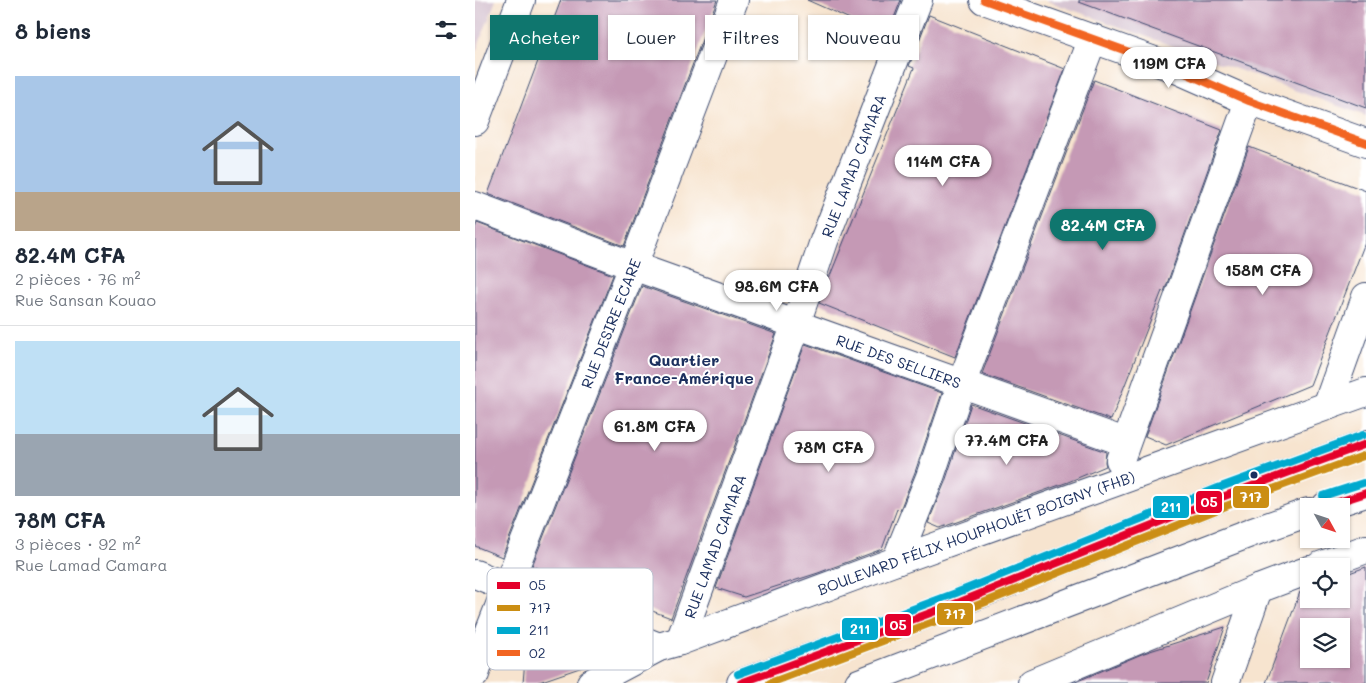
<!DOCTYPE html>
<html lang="fr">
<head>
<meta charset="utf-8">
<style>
  :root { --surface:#fff; --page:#f2f2f3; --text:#1f2937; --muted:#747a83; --line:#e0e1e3; --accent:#0f766e }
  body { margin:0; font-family:Mali,sans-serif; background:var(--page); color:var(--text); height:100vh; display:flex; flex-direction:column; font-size:19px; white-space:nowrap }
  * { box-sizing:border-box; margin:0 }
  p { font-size:16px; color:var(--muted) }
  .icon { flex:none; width:28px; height:28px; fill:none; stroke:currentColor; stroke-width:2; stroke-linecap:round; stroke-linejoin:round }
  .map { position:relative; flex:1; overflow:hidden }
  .details { display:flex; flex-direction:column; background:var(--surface); width:475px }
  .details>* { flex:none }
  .top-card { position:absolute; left:15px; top:15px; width:475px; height:45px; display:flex; gap:10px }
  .needle { width:32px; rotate:130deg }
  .buttons { position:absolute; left:825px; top:498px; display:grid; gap:10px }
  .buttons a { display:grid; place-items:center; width:50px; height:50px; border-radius:0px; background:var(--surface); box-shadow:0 1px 4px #0004; font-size:25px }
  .price { position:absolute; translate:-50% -42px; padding:0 11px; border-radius:18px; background:#fff; color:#222; font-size:16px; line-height:32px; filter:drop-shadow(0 1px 2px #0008) }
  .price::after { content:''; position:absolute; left:50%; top:30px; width:15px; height:11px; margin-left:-8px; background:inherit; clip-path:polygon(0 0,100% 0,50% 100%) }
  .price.on { background:var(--accent); color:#fff }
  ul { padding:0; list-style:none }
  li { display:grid; align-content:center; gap:10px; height:265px; padding:0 15px }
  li+li { border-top:1px solid var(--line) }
  li span { display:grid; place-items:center; height:155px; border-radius:0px; color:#555 }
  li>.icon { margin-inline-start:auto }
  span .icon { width:90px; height:90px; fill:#fffc; stroke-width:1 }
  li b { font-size:21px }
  h2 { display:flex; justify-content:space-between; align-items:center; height:60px; padding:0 15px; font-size:21px }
  .tag { padding:0 18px; border-radius:0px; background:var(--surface); box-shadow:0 1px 4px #0004; font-size:18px; line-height:45px }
  .tag.on { background:var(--accent); color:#fff }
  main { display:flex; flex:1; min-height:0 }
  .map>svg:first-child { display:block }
  .industrial { fill:#d1bdcc }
  .building { fill:#c599b5; fill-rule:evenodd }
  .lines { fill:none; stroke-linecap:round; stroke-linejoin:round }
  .minor-casing { stroke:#3c4a6f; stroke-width:30 }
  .major-casing { stroke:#3c4a6f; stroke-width:30 }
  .minor { stroke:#fff; stroke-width:28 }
  .major { stroke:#fff; stroke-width:28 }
  .bus-1-casing { stroke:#fff; stroke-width:11 }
  .bus-2-casing { stroke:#fff; stroke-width:11 }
  .bus-3-casing { stroke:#fff; stroke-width:11 }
  .bus-4-casing { stroke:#fff; stroke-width:11 }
  .bus-1 { stroke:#e4002b; stroke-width:8 }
  .bus-2 { stroke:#cb8e13; stroke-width:8 }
  .bus-3 { stroke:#00a9ce; stroke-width:8 }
  .bus-4 { stroke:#f26522; stroke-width:8 }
  .bus-dot { fill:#1b2f5e; stroke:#fff; stroke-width:2 }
  .labels { text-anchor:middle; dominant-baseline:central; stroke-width:4; stroke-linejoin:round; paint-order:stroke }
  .street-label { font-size:15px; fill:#1b2f5e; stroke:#fff }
  .neighbourhood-label { font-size:16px; font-weight:bold; fill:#1b2f5e; stroke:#fff }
  .key { fill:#fff; stroke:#bbc1cf; stroke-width:1 }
  .key-label { font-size:14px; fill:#1b2f5e }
  .line-badge { stroke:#fff; stroke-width:2 }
  .badge-label { font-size:14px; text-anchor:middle; font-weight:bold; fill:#fff }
</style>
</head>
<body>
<main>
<section class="details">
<h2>8 biens<svg class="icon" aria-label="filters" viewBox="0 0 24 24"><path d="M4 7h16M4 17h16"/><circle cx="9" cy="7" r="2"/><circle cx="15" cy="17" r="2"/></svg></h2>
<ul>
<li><span style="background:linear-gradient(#a9c7e8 75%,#b9a48a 0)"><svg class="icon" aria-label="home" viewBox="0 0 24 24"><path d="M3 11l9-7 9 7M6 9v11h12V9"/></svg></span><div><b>82.4M CFA</b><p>2 pièces · 76 m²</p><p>Rue Sansan Kouao</p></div></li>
<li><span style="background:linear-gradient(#bfe0f5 60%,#9aa5b1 0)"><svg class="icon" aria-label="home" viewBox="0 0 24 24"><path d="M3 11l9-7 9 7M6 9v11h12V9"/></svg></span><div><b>78M CFA</b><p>3 pièces · 92 m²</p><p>Rue Lamad Camara</p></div></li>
</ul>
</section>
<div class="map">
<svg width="891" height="683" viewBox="0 0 891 683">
  <rect width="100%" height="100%" fill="#fff"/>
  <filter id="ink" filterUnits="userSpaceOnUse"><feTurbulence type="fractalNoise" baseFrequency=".02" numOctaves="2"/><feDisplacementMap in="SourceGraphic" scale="10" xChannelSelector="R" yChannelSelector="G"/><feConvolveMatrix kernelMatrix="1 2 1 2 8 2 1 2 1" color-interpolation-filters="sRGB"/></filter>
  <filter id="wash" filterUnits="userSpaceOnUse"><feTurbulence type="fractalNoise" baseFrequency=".0096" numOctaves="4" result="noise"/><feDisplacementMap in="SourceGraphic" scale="20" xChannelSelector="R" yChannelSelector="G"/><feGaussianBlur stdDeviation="1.12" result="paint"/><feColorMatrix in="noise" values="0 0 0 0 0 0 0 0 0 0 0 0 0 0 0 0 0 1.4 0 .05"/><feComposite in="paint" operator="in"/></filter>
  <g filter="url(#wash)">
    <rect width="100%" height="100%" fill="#f7e4cf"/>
    <path class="industrial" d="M 0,0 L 21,0 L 0,54 Z
      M 570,0 L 891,0 L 891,116 Z"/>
    <g id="blocks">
      <path class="building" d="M 86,0 L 242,0 L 149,246 L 13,194 Z
        M 332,0 L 426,0 L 404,56 L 376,47 L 384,23 Z
        M 604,0 L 891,0 L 891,108 L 604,2 Z
        M 454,15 L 590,69 L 480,357 L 344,303 L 439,68 L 434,66 Z
        M 619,80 L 747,130 L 689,292 L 687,291 L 636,420 L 507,374 Z
        M 774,147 L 891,191 L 891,240 L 835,385 L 691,445 L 670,436 Z
        M 2,223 L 138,275 L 27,557 L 0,546 L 0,229 Z
        M 167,286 L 301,334 L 196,618 L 57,566 Z
        M 330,344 L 467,393 L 440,472 L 425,510 L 422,509 L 407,549 L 343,573 L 269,597 L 241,588 Z
        M 496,404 L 631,452 L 630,462 L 631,466 L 593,482 L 465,528 L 453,523 L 470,482 Z
        M 891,567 L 891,683 L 791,683 L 825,592 L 834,589 L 834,599 L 866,599 L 866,576 ZM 834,626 L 866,626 L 866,659 L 834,659 Z
        M 750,627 L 731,683 L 598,683 L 669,653 Z
        M 107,633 L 147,649 L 122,662 L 61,683 L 48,683 L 50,659 L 96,644 L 93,637 Z"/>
    </g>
  </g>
  <g filter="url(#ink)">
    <use href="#blocks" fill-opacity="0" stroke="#3c4a6f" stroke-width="1"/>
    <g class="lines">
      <g class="minor-casing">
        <g id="minor">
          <path d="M 0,121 L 46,0"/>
          <path id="s1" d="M 0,206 L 158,266 L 650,442"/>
          <path d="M 852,406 L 891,297"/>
          <path d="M 645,460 L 774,101"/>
          <path d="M 421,561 L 455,477 L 487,382 L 618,38"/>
          <path d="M 845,566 L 891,549"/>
          <path d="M 0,574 L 184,647"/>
          <path id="s2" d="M 205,641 L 321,324 L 349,241 L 443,0"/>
          <path id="s3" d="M 0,674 L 12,638 L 158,266 L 259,0"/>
          <path id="s4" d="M 116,683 L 184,647 L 205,641 L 421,561 L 891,392"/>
          <path d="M 557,683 L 783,589 L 834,570"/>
          <path d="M 750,683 L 783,589"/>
        </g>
      </g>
      <g class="major-casing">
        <path id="major" d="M 509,0 L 699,68 L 774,101 L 891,143
          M 851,506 L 891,493
          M 266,683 L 485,602 L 747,497 L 891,444
          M 384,683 L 778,532 L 834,512"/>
      </g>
      <use href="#minor" class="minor"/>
      <use href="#major" class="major"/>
      <g class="bus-1-casing">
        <path id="bus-1" d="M 851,506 L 891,493
          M 266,683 L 485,602 L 747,497 L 891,444"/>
      </g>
      <g class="bus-2-casing">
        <path id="bus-2" d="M 295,683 L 488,611 L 751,506 L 891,455"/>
      </g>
      <g class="bus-3-casing">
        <path id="bus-3" d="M 848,496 L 888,483
          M 263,674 L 481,593 L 743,488 L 888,435"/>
      </g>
      <g class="bus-4-casing">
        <path id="bus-4" d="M 509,0 L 699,68 L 774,101 L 891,143"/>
      </g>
      <use href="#bus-1" class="bus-1"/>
      <use href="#bus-2" class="bus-2"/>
      <use href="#bus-3" class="bus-3"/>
      <use href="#bus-4" class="bus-4"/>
    </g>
  </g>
  <circle class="bus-dot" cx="779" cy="475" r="4.5"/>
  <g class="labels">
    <g class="street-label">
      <text stroke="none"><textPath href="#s2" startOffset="506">RUE LAMAD CAMARA</textPath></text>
      <text stroke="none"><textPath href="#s3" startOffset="376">RUE DESIRE ECARE</textPath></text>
      <text stroke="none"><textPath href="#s1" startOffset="451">RUE DES SELLIERS</textPath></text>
      <text stroke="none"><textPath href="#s4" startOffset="414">BOULEVARD FÉLIX HOUPHOUËT BOIGNY (FHB)</textPath></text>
      <text stroke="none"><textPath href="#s2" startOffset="101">RUE LAMAD CAMARA</textPath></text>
    </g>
    <g class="neighbourhood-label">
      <text x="209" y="359">Quartier<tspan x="209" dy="18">France-Amérique</tspan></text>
    </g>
  </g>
  <rect x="12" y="568" width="166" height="102" rx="8" class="key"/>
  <rect x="22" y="582" width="23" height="7" fill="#e4002b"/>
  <rect x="22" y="605" width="23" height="6" fill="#cb8e13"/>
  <rect x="22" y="627" width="23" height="7" fill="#00a9ce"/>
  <rect x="22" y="650" width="23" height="6" fill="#f26522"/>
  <g class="key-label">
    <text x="54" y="590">05</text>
    <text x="54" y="613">717</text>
    <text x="54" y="635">211</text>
    <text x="54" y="658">02</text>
  </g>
  <g class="line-badge">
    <rect x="757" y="485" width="38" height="24" rx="5" fill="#cb8e13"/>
    <rect x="720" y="490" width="28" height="24" rx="5" fill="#e4002b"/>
    <rect x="677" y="495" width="38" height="24" rx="5" fill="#00a9ce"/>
    <rect x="461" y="602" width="38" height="24" rx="5" fill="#cb8e13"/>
    <rect x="409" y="613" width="28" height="24" rx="5" fill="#e4002b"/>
    <rect x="366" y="617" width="38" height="24" rx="5" fill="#00a9ce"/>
  </g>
  <g class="badge-label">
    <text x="776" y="502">717</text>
    <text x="734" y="507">05</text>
    <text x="696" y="512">211</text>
    <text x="480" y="619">717</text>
    <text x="423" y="630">05</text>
    <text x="385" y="634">211</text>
  </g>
</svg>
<div class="buttons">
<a><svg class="needle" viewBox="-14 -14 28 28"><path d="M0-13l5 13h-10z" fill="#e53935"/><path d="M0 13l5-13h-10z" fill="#747a83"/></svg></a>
<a><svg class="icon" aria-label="locate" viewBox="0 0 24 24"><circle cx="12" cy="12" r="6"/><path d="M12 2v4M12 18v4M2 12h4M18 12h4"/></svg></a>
<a><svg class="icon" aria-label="layers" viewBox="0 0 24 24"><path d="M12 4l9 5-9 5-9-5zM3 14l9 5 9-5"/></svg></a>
</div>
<b class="price" style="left:694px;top:89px">119M CFA</b>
<b class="price" style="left:468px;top:187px">114M CFA</b>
<b class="price on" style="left:628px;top:251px">82.4M CFA</b>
<b class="price" style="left:788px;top:296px">158M CFA</b>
<b class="price" style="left:302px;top:312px">98.6M CFA</b>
<b class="price" style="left:180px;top:452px">61.8M CFA</b>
<b class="price" style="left:532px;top:466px">77.4M CFA</b>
<b class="price" style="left:354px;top:473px">78M CFA</b>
<div class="top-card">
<a class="tag on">Acheter</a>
<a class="tag">Louer</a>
<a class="tag">Filtres</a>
<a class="tag">Nouveau</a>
</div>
</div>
</main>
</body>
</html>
